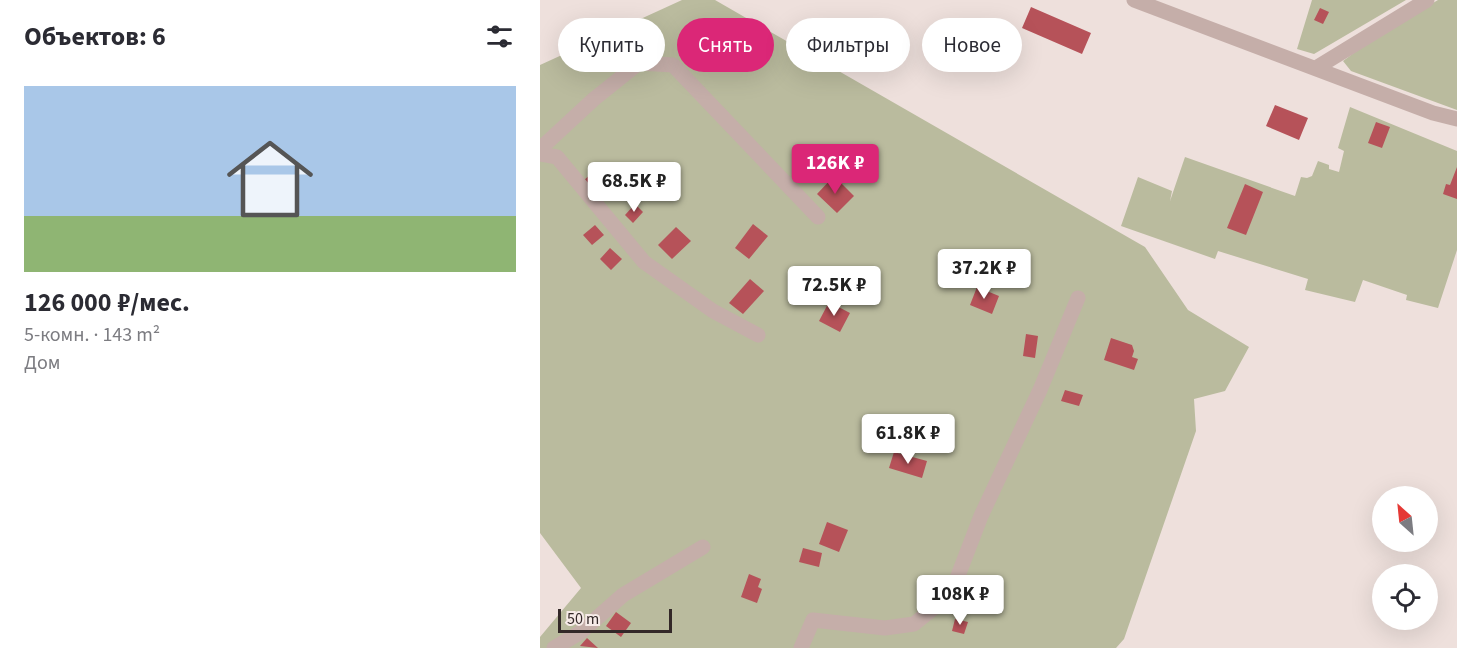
<!DOCTYPE html>
<html lang="ru">
<head>
<meta charset="utf-8">
<style>
  :root { --surface:#fff; --page:#f2f2f3; --text:#2b2b33; --muted:#7c7c81; --accent:#db2777 }
  body { margin:0; font-family:"Source Sans 3",sans-serif; background:var(--page); color:var(--text); height:100vh; display:flex; flex-direction:column; font-size:22px; white-space:nowrap }
  * { box-sizing:border-box; margin:0 }
  p { font-size:20px; color:var(--muted) }
  .icon { flex:none; width:33px; height:33px; fill:none; stroke:currentColor; stroke-width:2; stroke-linecap:round; stroke-linejoin:round }
  .map { position:relative; flex:1; overflow:hidden }
  .side { display:flex; flex-direction:column; background:var(--surface); width:540px }
  .side>* { flex:none }
  .banner { position:absolute; left:18px; top:18px; width:570px; height:54px; display:flex; gap:12px }
  .needle { width:39px; rotate:333deg }
  .tools { position:absolute; left:832px; top:486px; display:grid; gap:12px }
  .tools a { display:grid; place-items:center; width:66px; height:66px; border-radius:50%; background:var(--surface); box-shadow:0 6px 24px #0002; font-size:30px }
  .scale { position:absolute; left:18px; bottom:15px; width:114px; box-sizing:border-box; padding-left:6px; border:3px solid #332828; border-top:0; font-size:16px; line-height:21px; white-space:nowrap; color:#332828; -webkit-text-stroke:4px #f7ebe8; paint-order:stroke }
  .price { position:absolute; translate:-50% -51px; padding:0 14px; border-radius:6px; background:#fff; color:#222; font-size:20px; line-height:39px; filter:drop-shadow(0 2px 3px #0008) }
  .price::after { content:''; position:absolute; left:50%; top:36px; width:18px; height:14px; margin-left:-9px; background:inherit; clip-path:polygon(0 0,100% 0,50% 100%) }
  .price.on { background:var(--accent); color:#fff }
  ul { padding:0; list-style:none }
  li { display:grid; align-content:center; gap:12px; height:318px; padding:0 24px }
  li span { display:grid; place-items:center; height:186px; border-radius:0px; color:#555 }
  li>.icon { margin-inline-start:auto }
  span .icon { width:108px; height:108px; fill:#fffc; stroke-width:1 }
  li b { font-size:26px }
  h2 { display:flex; justify-content:space-between; align-items:center; height:72px; padding:0 24px; font-size:26px }
  .tag { padding:0 21px; border-radius:27px; background:var(--surface); box-shadow:0 6px 24px #0002; font-size:21px; line-height:54px }
  .tag.on { background:var(--accent); color:#fff }
  main { display:flex; flex:1; min-height:0 }
  .map>svg:first-child { display:block }
  .green { fill:#babb9e }
  .building { fill:#b65259 }
  .lines { fill:none; stroke-linecap:round; stroke-linejoin:round }
  .minor { stroke:#c5aea9; stroke-width:15 }
</style>
</head>
<body>
<main>
<section class="side">
<h2>Объектов: 6<svg class="icon" aria-label="filters" viewBox="0 0 24 24"><path d="M4 7h16M4 17h16"/><circle cx="9" cy="7" r="2"/><circle cx="15" cy="17" r="2"/></svg></h2>
<ul>
<li><span style="background:linear-gradient(#a9c7e8 70%,#8fb573 0)"><svg class="icon" aria-label="home" viewBox="0 0 24 24"><path d="M3 11l9-7 9 7M6 9v11h12V9"/></svg></span><div><b>126 000 ₽/мес.</b><p>5-комн. · 143 m²</p><p>Дом</p></div></li>
</ul>
</section>
<div class="map">
<svg width="917" height="648" viewBox="0 0 917 648">
  <rect width="100%" height="100%" fill="#eee0dc"/>
  <path class="green" d="M 142,0 L 175,0 L 605,247 L 648,310 L 709,347 L 685,391 L 654,399 L 656,431 L 584,639 L 576,648 L 0,648 L 0,637 L 41,588 L 0,533 L 0,65 Z
    M 772,0 L 866,0 L 774,54 L 757,49 Z
    M 898,0 L 917,0 L 917,110 L 811,71 L 803,61 L 830,41 Z
    M 810,107 L 917,151 L 917,250 L 898,308 L 866,300 L 867,295 L 823,280 L 815,302 L 765,290 L 768,279 L 678,251 L 675,259 L 581,226 L 598,177 L 632,191 L 630,201 L 645,157 L 755,196 L 761,177 L 767,178 L 772,176 L 778,161 L 789,165 L 789,169 L 799,172 L 804,151 L 798,148 Z"/>
  <path class="building" d="M 491,7 L 551,33 L 542,54 L 482,28 Z
    M 780,8 L 789,12 L 783,24 L 774,20 Z
    M 735,105 L 768,118 L 759,140 L 726,126 Z
    M 836,122 L 850,127 L 842,148 L 828,143 Z
    M 60,166 L 68,175 L 51,190 L 43,181 Z
    M 917,167 L 917,199 L 903,194 L 906,184 L 910,185 Z
    M 294,176 L 314,196 L 297,213 L 277,194 Z
    M 705,184 L 723,192 L 706,235 L 687,228 Z
    M 95,204 L 103,212 L 93,223 L 85,215 Z
    M 213,224 L 228,236 L 209,259 L 195,248 Z
    M 55,225 L 64,235 L 52,245 L 43,235 Z
    M 136,227 L 151,241 L 132,259 L 118,245 Z
    M 70,248 L 82,259 L 71,270 L 60,259 Z
    M 210,279 L 224,291 L 203,314 L 189,303 Z
    M 437,287 L 459,296 L 452,314 L 430,305 Z
    M 289,302 L 310,313 L 300,332 L 279,321 Z
    M 486,334 L 498,336 L 495,358 L 483,356 Z
    M 571,338 L 592,345 L 594,351 L 592,357 L 598,359 L 594,370 L 564,360 Z
    M 525,390 L 543,395 L 539,406 L 521,401 Z
    M 354,452 L 387,461 L 382,478 L 349,468 Z
    M 287,522 L 308,530 L 299,552 L 279,544 Z
    M 263,548 L 282,553 L 279,567 L 259,562 Z
    M 209,574 L 221,579 L 218,587 L 222,589 L 217,603 L 201,597 Z
    M 431,591 L 444,594 L 441,607 L 428,604 Z
    M 76,612 L 91,623 L 81,637 L 66,626 Z
    M 415,619 L 428,622 L 424,634 L 412,631 Z
    M 47,638 L 58,648 L 40,646 Z"/>
  <g class="lines">
    <path class="minor" d="M 594,0 L 893,113 L 917,119
      M 776,68 L 887,0
      M 0,149 L 54,99 L 99,63 L 133,65 L 278,217
      M 0,154 L 17,157 L 104,262 L 173,311 L 218,335
      M 14,648 L 41,632 L 83,595 L 163,547
      M 261,648 L 273,620 L 345,628 L 374,624 L 411,594 L 441,516 L 500,390 L 538,298"/>
  </g>
</svg>
<div class="tools">
<a><svg class="needle" viewBox="-14 -14 28 28"><path d="M0-13l5 13h-10z" fill="#e53935"/><path d="M0 13l5-13h-10z" fill="#7c7c81"/></svg></a>
<a><svg class="icon" aria-label="locate" viewBox="0 0 24 24"><circle cx="12" cy="12" r="6"/><path d="M12 2v4M12 18v4M2 12h4M18 12h4"/></svg></a>
</div>
<div class="scale">50 m</div>
<b class="price on" style="left:295px;top:195px">126K ₽</b>
<b class="price" style="left:94px;top:213px">68.5K ₽</b>
<b class="price" style="left:444px;top:300px">37.2K ₽</b>
<b class="price" style="left:294px;top:317px">72.5K ₽</b>
<b class="price" style="left:368px;top:465px">61.8K ₽</b>
<b class="price" style="left:420px;top:626px">108K ₽</b>
<div class="banner">
<a class="tag">Купить</a>
<a class="tag on">Снять</a>
<a class="tag">Фильтры</a>
<a class="tag">Новое</a>
</div>
</div>
</main>
</body>
</html>
